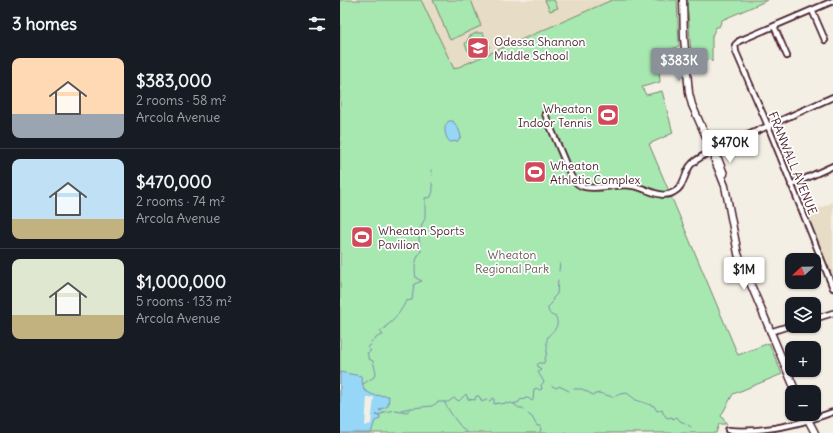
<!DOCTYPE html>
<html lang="en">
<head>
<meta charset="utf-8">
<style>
  :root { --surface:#171b24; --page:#242831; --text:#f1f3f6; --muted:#9ea1a6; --line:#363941; --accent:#8c9099 }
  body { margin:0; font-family:Delius,sans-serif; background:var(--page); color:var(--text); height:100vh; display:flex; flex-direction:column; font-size:15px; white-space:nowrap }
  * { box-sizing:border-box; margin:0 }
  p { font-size:13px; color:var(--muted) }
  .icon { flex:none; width:22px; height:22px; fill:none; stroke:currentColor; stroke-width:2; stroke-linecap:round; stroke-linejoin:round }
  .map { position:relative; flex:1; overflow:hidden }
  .drawer { display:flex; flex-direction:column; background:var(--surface); width:340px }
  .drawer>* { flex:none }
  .needle { width:26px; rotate:248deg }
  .fabs { position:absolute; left:445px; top:253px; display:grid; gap:8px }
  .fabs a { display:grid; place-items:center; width:36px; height:36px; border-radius:8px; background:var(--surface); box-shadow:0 1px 3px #0004; font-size:20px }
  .price { position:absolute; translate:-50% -34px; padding:0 9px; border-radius:4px; background:#fff; color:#222; font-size:13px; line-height:26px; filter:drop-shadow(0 1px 2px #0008) }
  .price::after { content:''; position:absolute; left:50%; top:24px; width:12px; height:9px; margin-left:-6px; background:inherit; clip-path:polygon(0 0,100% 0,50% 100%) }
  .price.active { background:var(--accent); color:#fff }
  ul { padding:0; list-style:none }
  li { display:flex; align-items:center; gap:12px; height:100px; padding:0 12px }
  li+li { border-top:1px solid var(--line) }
  li span { display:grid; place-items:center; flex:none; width:112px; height:80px; border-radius:8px; color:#555 }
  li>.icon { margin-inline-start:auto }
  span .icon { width:48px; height:48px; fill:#fffc; stroke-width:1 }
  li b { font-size:17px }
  h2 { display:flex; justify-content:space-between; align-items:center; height:48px; padding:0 12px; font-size:17px }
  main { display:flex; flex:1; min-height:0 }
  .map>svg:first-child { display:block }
  .built { fill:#e7dcc6 }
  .green { fill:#a7e8b1; stroke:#78846e }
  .water { fill:#96d7f8; stroke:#788da6 }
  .pier { fill:#f4efe5 }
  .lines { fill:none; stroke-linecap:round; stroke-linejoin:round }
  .stream { stroke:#788da6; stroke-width:1 }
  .street-casing { stroke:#4a1f2b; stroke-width:8 }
  .secondary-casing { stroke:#4a1f2b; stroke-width:9 }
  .street { stroke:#fff; stroke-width:4.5 }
  .secondary { stroke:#fff; stroke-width:6 }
  .labels { text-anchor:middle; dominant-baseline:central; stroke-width:3.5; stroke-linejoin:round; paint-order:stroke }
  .poi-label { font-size:12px; fill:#4a1f2b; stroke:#fff; text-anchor:start }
  .street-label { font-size:12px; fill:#4a1f2b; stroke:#fff }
  .park-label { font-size:12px; fill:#665b53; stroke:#fff }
</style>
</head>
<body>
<main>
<section class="drawer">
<h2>3 homes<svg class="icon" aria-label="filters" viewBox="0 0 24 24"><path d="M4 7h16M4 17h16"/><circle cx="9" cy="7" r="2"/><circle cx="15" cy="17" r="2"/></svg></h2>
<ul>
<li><span style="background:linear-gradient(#ffd9b3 70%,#9aa5b1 0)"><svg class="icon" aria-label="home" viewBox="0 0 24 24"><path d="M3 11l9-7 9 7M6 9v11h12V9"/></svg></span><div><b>$383,000</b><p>2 rooms · 58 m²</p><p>Arcola Avenue</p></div></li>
<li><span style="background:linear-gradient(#bfe0f5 75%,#c2b280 0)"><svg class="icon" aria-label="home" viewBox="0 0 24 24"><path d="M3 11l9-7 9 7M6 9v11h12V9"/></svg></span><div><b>$470,000</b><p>2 rooms · 74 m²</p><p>Arcola Avenue</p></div></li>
<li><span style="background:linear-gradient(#dfe7d0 70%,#c2b280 0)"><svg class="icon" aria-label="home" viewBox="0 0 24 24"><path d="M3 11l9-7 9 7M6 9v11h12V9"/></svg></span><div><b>$1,000,000</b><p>5 rooms · 133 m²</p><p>Arcola Avenue</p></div></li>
</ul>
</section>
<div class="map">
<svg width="493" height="433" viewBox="0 0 493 433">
  <rect width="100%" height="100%" fill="#f4efe5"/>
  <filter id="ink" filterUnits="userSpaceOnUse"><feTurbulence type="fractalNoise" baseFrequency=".025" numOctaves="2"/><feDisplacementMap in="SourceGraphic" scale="8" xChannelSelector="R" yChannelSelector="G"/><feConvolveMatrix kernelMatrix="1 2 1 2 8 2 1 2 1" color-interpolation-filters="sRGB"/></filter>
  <g filter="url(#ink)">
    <path class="built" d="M 81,0 L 275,0 L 116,75 Z
      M 493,202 L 493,282 L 465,215 Z"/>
    <path class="green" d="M 0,0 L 81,0 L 114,69 L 272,0 L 337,0 L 339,46 L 318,55 L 320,82 L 302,87 L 306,95 L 322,91 L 333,133 L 309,144 L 398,355 L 429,343 L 442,374 L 393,394 L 381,416 L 387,424 L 379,424 L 376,433 L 0,433 Z
      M 93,0 L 131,0 L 141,26 L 110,40 Z
      M 205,0 L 214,0 L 218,8 L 210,11 Z
      M 347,0 L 428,0 L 382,20 L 379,27 L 376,27 L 372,36 L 372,62 L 370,59 L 352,66 L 348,12 L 346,10 Z
      M 136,33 L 143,33 L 149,46 L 148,51 L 135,57 L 128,51 L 125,44 L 130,36 Z"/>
    <path class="water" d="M 109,121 L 113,121 L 119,130 L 121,136 L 118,141 L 110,142 C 105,137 102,126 109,121 Z
      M 0,372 L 21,376 L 24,390 L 33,395 L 49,396 L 48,406 L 39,410 L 44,412 L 42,414 L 36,415 L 40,416 L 40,419 L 35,421 L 31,433 L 0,433 Z"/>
    <path class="pier" d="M 34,397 L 31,424 L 25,426 L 27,398 Z"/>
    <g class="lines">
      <path class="stream" d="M 91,170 L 92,175
        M 219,271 L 220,263
        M 31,342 L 39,336 L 43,335 L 40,331 L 46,328 L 46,326 C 54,322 62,309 66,301 L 72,300 L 74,284 L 82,281 L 76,278 C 74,268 75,259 81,251 L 79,239 L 82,224 L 85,219 L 85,198 L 91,197 L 93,191 L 92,183
        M 23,384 L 34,377 L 36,373 L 33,361 L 29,359 L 27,353 L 31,351 L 27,347 L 31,345
        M 212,386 L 217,388 L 219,386 L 229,391
        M 234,389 L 242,389 L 253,395 L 259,393 L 273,397 L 280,394 L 287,393 L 296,400 L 314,406 L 317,411 L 322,409 L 323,413 L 327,418 L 332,417 L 333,419 L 337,417 L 340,421 L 345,423
        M 104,402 C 111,414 117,423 127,433
        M 174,404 L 179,408 L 183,408 L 184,410
        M 61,410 L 71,408
        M 44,412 L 55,410 L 67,412 L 72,408 L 92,406 L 98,402 L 108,402 L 114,398 L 119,401 L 126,394 L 128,399 L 135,400 L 136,396 L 139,396 L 142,402 L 146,400 L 150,401 L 152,398 L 154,399 L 154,404 L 159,403 L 161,404 L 166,403 L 168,404 L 171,403 L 173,404 L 179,402 L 180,400 L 183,399 L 184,400 L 185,398 L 188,398 L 192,401 L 193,400 L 194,389 L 197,388 L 199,390 L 202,389 L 201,385 L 204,382 L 198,372 L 201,370 L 197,365 L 199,363 L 204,363 C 205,358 207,354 207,350 C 208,347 206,343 207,340 C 208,331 221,331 216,317 C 210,315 208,313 208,307 L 212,303 L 213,298 L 217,294 L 218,280
        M 188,414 L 192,417 L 197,426 L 200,426 L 201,430 L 199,433
        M 348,425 L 351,427"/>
      <g class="street-casing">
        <path id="street" d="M 493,1 L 399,41 L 395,45 L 396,52 L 428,126 L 493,288
          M 472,10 L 485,40
          M 434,26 L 447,56
          M 205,114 L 231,176 C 234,181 238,186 245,187 C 261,190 277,183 293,186 C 307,188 321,200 334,192 C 344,187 344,175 350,166 C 355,159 365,155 372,151 L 493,97
          M 451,185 L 493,166
          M 474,319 L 493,313
          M 430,332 L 452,325
          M 388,430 C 422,433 461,424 493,412"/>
      </g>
      <g class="secondary-casing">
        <path id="secondary" d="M 343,0 L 344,38 L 349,93 L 352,105 L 375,157 L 379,161 L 384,174
          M 375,157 L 375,161 L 385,186 L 398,254 L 456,392
          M 465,414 L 475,433"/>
      </g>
      <use href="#street" class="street"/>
      <use href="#secondary" class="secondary"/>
    </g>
  </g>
  <defs>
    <g id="school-square" transform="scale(1.15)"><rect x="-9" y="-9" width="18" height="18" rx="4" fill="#d1495b" stroke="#fff"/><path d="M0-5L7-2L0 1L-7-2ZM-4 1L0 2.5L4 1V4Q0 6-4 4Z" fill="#fff"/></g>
    <g id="stadium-square" transform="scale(1.15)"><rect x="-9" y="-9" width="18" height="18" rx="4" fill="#d1495b" stroke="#fff"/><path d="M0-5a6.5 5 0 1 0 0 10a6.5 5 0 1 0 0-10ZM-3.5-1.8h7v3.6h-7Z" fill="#fff"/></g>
  </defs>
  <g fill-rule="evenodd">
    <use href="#school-square" x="138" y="48"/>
    <use href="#stadium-square" x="268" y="115"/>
    <use href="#stadium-square" x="195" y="172"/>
    <use href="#stadium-square" x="22" y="237"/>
  </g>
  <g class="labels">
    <g class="poi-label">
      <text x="154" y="41">Odessa Shannon<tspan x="154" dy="14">Middle School</tspan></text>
      <text x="252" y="108" text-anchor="end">Wheaton<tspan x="252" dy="14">Indoor Tennis</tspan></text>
      <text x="210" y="165">Wheaton<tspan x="210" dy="14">Athletic Complex</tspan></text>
      <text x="38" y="230">Wheaton Sports<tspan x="38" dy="14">Pavilion</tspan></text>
    </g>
    <g class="street-label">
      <text transform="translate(453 163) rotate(68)">FRANWALL AVENUE</text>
    </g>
    <g class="park-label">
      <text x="172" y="254">Wheaton<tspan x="172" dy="14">Regional Park</tspan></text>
    </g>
  </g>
</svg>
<div class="fabs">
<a><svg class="needle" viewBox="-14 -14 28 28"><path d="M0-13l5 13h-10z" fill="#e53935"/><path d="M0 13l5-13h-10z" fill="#9ea1a6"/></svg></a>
<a><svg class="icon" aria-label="layers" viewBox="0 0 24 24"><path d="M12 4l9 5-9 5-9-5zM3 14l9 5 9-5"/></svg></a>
<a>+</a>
<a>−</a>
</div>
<b class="price active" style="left:339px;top:82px">$383K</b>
<b class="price" style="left:390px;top:164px">$470K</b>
<b class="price" style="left:404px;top:291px">$1M</b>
</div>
</main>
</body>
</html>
